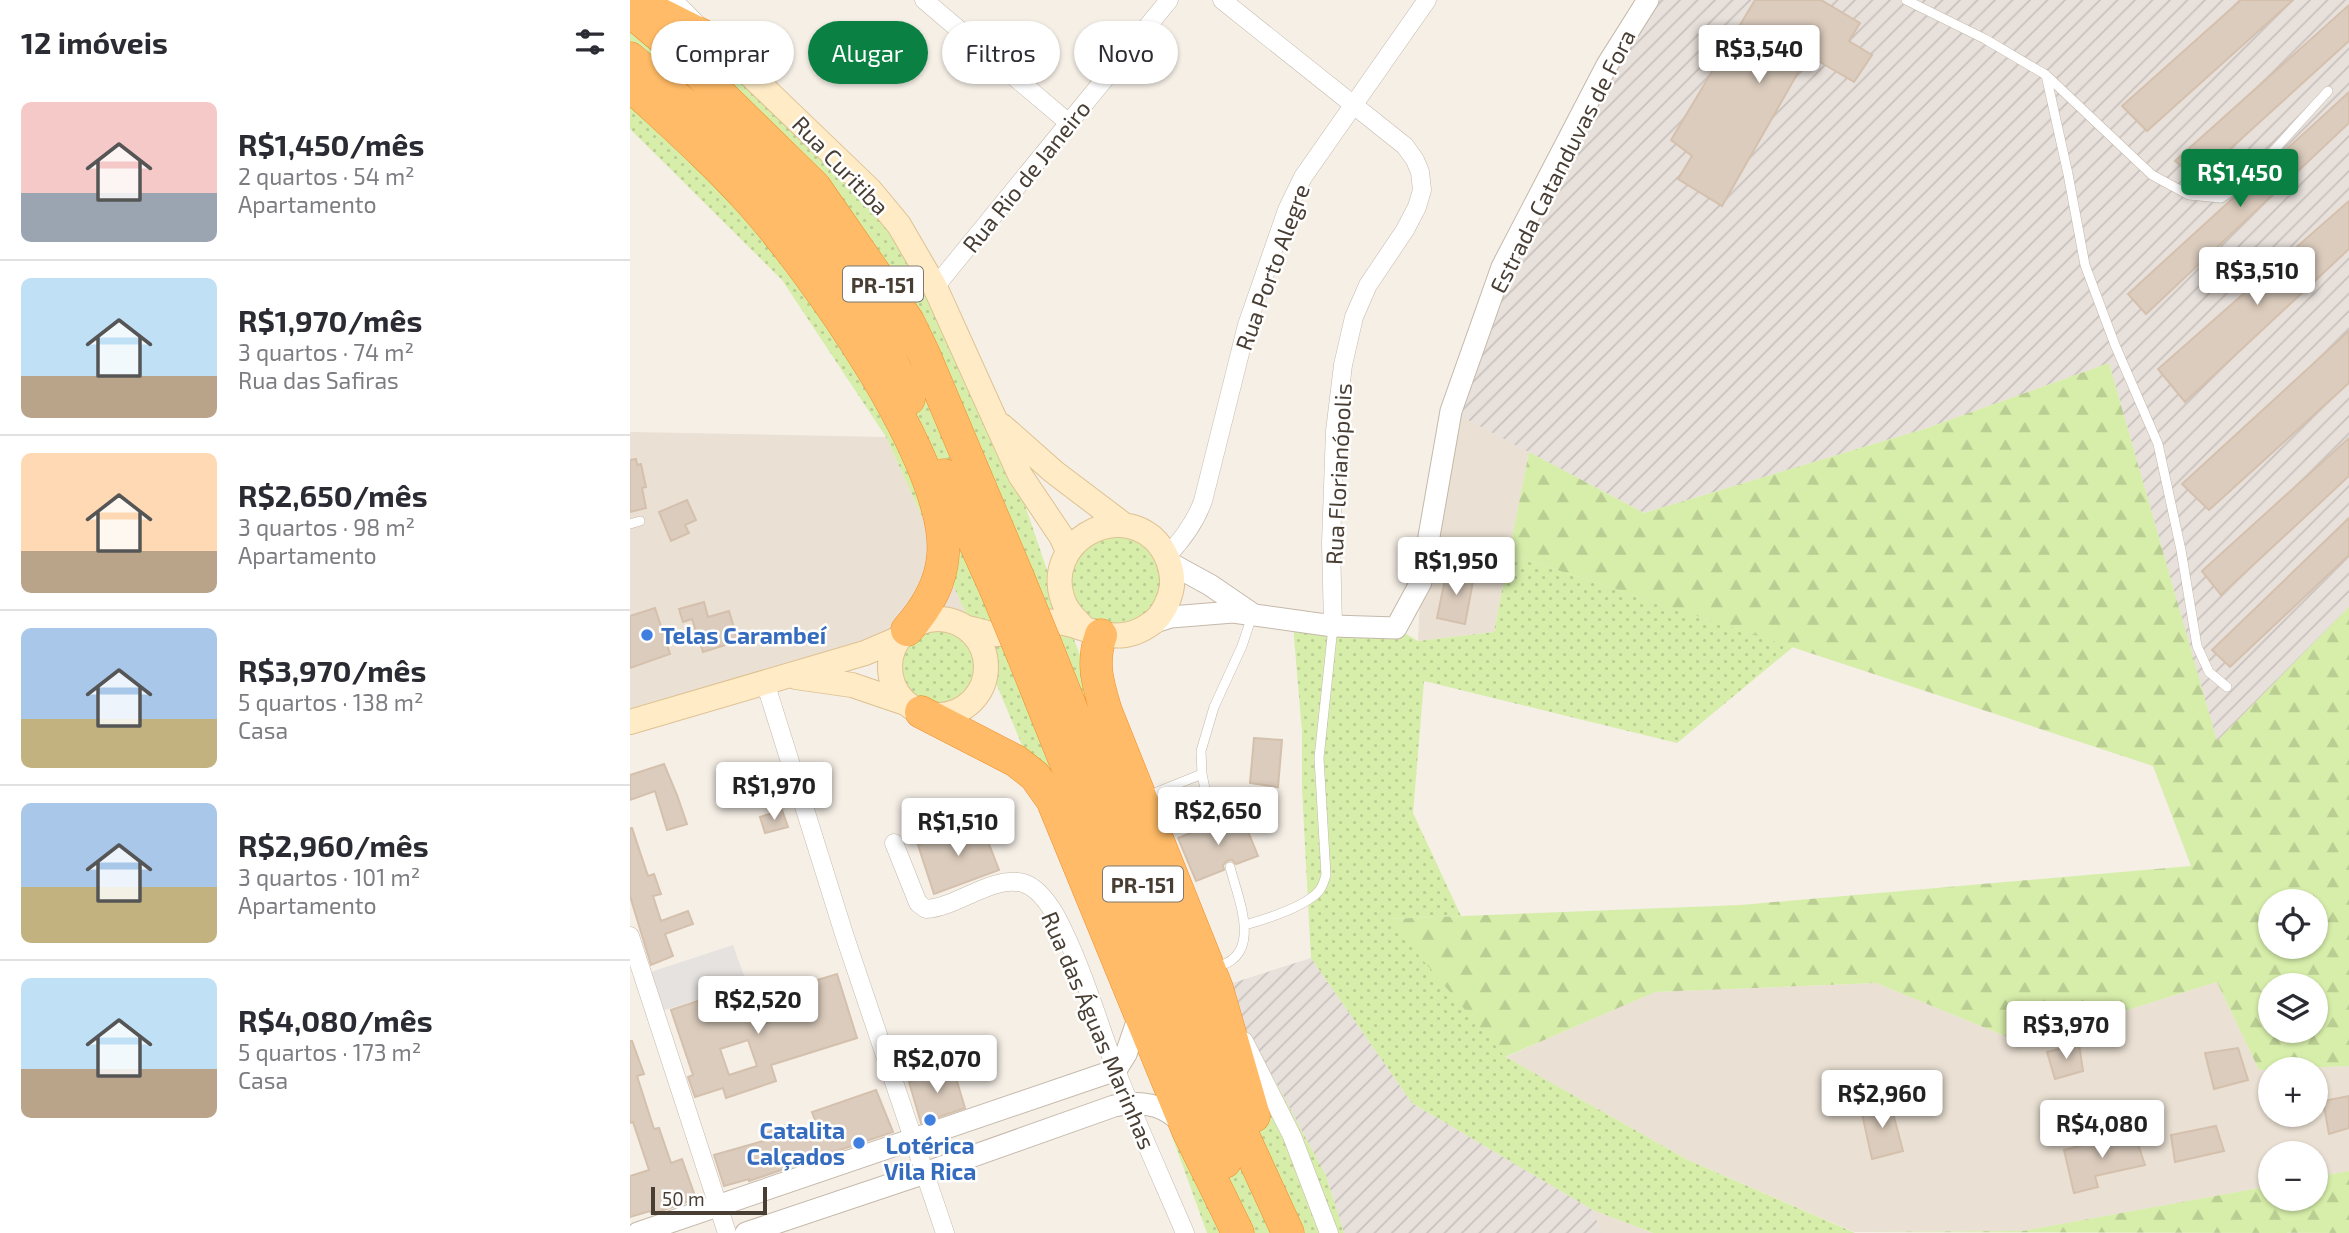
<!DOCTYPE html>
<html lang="pt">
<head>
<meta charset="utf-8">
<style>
  :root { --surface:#fff; --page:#f7f7f7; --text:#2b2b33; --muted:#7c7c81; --line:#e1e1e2; --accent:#0b8043 }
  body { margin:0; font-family:"Exo 2",sans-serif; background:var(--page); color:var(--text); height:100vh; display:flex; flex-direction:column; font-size:26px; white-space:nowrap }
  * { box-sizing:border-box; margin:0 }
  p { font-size:23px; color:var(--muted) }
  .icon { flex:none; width:38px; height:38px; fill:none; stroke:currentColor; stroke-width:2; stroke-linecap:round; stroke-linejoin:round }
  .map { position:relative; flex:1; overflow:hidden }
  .panel { display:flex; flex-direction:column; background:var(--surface); width:630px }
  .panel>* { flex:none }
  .guide { position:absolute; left:21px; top:21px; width:665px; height:63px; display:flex; gap:14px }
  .tools { position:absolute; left:1628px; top:889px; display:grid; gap:14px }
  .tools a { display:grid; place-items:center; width:70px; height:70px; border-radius:50%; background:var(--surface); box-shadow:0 2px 5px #0004; font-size:35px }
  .scale { position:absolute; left:21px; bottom:18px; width:116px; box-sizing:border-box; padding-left:7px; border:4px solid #493e34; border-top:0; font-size:19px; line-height:24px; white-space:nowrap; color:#493e34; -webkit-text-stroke:5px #fff; paint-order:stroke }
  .price { position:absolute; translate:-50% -60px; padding:0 16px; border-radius:7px; background:#fff; color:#222; font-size:23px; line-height:46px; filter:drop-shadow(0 2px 4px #0008) }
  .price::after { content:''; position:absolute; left:50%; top:42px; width:21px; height:16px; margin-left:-10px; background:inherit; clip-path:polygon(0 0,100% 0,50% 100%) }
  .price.active { background:var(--accent); color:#fff }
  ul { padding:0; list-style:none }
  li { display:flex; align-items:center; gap:21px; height:175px; padding:0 21px }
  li+li { border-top:2px solid var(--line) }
  li span { display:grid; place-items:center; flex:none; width:196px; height:140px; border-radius:10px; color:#555 }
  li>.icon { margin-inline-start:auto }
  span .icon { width:84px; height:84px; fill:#fffc; stroke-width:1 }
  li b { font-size:30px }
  h2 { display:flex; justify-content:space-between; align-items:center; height:84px; padding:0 21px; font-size:30px }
  .chip { padding:0 24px; border-radius:32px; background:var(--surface); box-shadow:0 2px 5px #0004; font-size:24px; line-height:63px }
  .chip.active { background:var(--accent); color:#fff }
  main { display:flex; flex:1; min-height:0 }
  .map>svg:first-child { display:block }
  .residential { fill:#eae0d3 }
  .industrial { fill:url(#industrial-furrows) }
  .grass { fill:url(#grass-dots) }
  .forest { fill:url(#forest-firs); fill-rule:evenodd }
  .parking { fill:#e5e2df }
  .building { fill:#dbccbd; stroke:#d4c0ac; stroke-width:2; fill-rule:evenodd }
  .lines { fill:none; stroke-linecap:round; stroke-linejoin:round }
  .service-casing { stroke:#c5b8aa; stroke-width:10 }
  .minor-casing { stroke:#c5b8aa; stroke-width:19 }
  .tertiary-casing { stroke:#c5b8aa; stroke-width:23 }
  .secondary-casing { stroke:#dec192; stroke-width:26 }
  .motorway-casing { stroke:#ef8e26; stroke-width:33 }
  .service { stroke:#fff; stroke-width:9 }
  .minor { stroke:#fff; stroke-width:18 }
  .tertiary { stroke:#fff; stroke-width:21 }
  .secondary { stroke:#ffebc6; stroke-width:24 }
  .motorway { stroke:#ffbb67; stroke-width:32 }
  .motorway-bridge-casing { stroke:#ef8e26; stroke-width:33; stroke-linecap:butt }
  .motorway-bridge { stroke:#ffbb67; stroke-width:32 }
  .shop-dot { fill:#3f7fe0; stroke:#fff; stroke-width:2.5 }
  .labels { text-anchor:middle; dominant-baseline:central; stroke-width:5; stroke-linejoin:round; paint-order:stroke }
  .shield { fill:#fff; stroke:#807871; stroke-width:2 }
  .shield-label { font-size:21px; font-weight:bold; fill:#493e34 }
  .street-label { font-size:23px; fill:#493e34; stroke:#fff }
  .shop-label { font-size:23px; font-weight:bold; fill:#366cbe; stroke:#fff; text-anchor:start }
</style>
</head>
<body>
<main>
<section class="panel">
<h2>12 imóveis<svg class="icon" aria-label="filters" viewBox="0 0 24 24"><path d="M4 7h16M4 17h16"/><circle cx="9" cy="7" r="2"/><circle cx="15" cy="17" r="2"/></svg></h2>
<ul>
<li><span style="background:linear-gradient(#f6c9c9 65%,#9aa5b1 0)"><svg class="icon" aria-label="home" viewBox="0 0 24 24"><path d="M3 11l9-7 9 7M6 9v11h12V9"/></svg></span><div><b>R$1,450/mês</b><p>2 quartos · 54 m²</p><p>Apartamento</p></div></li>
<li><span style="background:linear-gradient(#bfe0f5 70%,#b9a48a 0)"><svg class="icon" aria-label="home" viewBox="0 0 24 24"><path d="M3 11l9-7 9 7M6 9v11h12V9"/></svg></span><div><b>R$1,970/mês</b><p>3 quartos · 74 m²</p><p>Rua das Safiras</p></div></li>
<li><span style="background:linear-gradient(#ffd9b3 70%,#b9a48a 0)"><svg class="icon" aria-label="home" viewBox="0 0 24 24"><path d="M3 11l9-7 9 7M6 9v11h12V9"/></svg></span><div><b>R$2,650/mês</b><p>3 quartos · 98 m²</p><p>Apartamento</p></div></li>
<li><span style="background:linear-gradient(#a9c7e8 65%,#c2b280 0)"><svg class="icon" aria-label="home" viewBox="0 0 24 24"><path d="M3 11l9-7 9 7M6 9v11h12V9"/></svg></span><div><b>R$3,970/mês</b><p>5 quartos · 138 m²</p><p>Casa</p></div></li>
<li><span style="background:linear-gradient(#a9c7e8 60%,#c2b280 0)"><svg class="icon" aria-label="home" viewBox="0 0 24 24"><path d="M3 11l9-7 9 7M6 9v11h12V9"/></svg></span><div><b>R$2,960/mês</b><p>3 quartos · 101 m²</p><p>Apartamento</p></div></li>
<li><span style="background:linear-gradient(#bfe0f5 65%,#b9a48a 0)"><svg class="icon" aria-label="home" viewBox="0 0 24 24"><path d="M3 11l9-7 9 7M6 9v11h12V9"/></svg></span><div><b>R$4,080/mês</b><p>5 quartos · 173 m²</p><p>Casa</p></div></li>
</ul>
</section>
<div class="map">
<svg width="1719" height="1233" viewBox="0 0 1719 1233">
  <defs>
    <pattern id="industrial-furrows" width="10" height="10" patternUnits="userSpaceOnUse" patternTransform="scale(1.75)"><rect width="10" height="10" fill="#e7e0db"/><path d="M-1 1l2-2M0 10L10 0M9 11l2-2" fill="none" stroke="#c8c1bd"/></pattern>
    <pattern id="grass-dots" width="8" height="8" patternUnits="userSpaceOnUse" patternTransform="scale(1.75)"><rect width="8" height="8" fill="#d7eeaa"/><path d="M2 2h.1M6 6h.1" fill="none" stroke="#bacd93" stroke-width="1.8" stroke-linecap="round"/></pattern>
    <pattern id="forest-firs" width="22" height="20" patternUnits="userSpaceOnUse" patternTransform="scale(1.75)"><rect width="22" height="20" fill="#d7eeaa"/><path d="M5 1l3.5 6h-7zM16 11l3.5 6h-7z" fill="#bacd93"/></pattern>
  </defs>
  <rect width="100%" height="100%" fill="#f5efe6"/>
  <path class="residential" d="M 821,411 L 899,452 L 864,632 L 788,641 L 791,582 Z
    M 0,432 L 256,437 L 347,638 L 135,682 L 0,722 Z
    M 1587,982 L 1629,1070 L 1640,1070 L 1640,1115 L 1685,1115 L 1685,1069 L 1653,1069 L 1719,1066 L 1719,1171 L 1685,1177 L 1685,1153 L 1640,1153 L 1640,1186 L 1393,1231 L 1224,1232 L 1058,1160 L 876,1057 L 1024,992 L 1246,983 L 1392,1043 Z
    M 963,1210 L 1023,1233 L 971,1233 Z"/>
  <path class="industrial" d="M 1018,0 L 1719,0 L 1719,607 L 1587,742 L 1479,363 L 1297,428 L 1014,513 L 821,411 L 872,267 Z
    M 681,958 L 782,1103 L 963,1210 L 971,1233 L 714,1233 L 696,1176 L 643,1077 L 587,988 Z"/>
  <path class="grass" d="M 0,0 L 43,0 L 240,190 L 366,420 L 416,567 L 450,655 L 487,643 L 477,666 L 587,988 L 643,1077 L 696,1176 L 714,1233 L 577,1233 L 504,1031 L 405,776 L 347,638 L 256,437 L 152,280 L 0,129 Z
    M 513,533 L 539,590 L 511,631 L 454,625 L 434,563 L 456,535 Z
    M 879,554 L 1163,647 L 1047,743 L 794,681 L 783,813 L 831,916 L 759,919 L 876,1057 L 1058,1160 L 1225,1233 L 1023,1233 L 963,1210 L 782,1103 L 681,958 L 672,790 L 672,732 L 663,625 L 766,628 L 788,641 L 864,632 Z
    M 309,621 C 318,623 327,624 335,630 C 368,653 354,697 321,711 L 272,694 C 255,657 268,628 309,621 Z"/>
  <path class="forest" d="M 1479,363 L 1587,741 L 1719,607 L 1719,1066 L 1629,1070 L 1587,982 L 1392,1043 L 1246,983 L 1025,992 L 875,1057 L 758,919 L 1110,905 L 1561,866 L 1523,766 L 879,554 L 899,452 L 1014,513 L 1297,428 ZM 1640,901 L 1685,901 L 1685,947 L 1640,947 ZM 1640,985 L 1685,985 L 1685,1031 L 1640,1031 Z
    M 1719,1171 L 1719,1233 L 1224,1232 L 1393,1231 L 1640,1186 L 1640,1199 L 1685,1199 L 1685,1177 Z"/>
  <path class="parking" d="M 103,945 L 117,984 L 32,1011 L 21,972 Z"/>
  <path class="building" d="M 1125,0 L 1191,0 L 1230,23 L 1219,41 L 1242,55 L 1224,82 L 1178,55 L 1092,206 L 1048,179 L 1062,156 L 1041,140 Z
    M 1611,0 L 1663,0 L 1517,131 L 1492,106 Z
    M 1719,5 L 1719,41 L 1567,179 L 1545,161 Z
    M 1719,92 L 1719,123 L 1516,314 L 1498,294 L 1601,200 L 1620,187 L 1646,159 Z
    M 1719,201 L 1719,249 L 1555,402 L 1528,369 Z
    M 1719,331 L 1719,383 L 1579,510 L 1552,484 Z
    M 1719,438 L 1719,476 L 1591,595 L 1572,571 Z
    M 6,459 L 7,465 L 11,464 L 16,487 L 12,488 L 16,508 L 0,512 L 0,460 Z
    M 57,500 L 66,520 L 55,525 L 59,533 L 41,541 L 29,512 Z
    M 1719,518 L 1719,555 L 1600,667 L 1582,650 Z
    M 817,570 L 844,576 L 835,624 L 807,618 Z
    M 74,602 L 78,617 L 99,611 L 108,641 L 73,652 L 62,619 L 53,622 L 49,609 Z
    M 25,608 L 40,654 L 0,668 L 0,616 Z
    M 624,738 L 652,740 L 648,787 L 620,783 Z
    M 34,764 L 47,795 L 57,824 L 37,830 L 25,791 L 0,800 L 0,775 Z
    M 152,810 L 158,827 L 135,833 L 130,817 Z
    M 610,812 L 628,856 L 606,864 L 602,860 L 597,861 L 593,865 L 594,870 L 566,881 L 548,838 L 576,827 L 579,830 L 584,831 L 588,827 L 589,821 Z
    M 350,821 L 369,870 L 304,894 L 288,845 Z
    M 0,828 L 2,828 L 18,876 L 24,874 L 31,894 L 23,896 L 31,921 L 58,911 L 63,924 L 35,934 L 43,956 L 21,965 L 0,896 Z
    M 207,974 L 227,1038 L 141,1065 L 146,1081 L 96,1098 L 93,1088 L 65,1097 L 58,1077 L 63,1075 L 41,1010 L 110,987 L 124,1027 L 173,1012 L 165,987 ZM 118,1040 L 127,1066 L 99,1075 L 90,1049 Z
    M 0,1041 L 2,1041 L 14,1074 L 7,1076 L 24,1129 L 29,1128 L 41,1163 L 52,1159 L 66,1199 L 22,1214 L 20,1211 L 0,1217 L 0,1176 L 19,1170 L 3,1122 L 0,1123 Z
    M 1449,1044 L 1453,1071 L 1425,1079 L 1417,1052 Z
    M 1608,1048 L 1618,1080 L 1584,1089 L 1575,1053 Z
    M 323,1068 L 335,1108 L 291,1123 L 279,1082 Z
    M 246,1090 L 263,1132 L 119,1181 L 119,1179 L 94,1186 L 84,1155 L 140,1139 L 138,1132 L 162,1123 L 166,1135 L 188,1128 L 182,1112 Z
    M 1719,1096 L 1719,1128 L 1699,1134 L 1693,1101 Z
    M 1259,1098 L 1273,1151 L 1242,1159 L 1231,1109 Z
    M 1586,1126 L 1594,1151 L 1545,1162 L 1541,1135 Z
    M 1504,1132 L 1515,1165 L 1465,1176 L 1468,1187 L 1444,1193 L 1434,1150 Z"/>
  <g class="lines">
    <g class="service-casing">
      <path id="service" d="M 1276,0 L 1355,39 L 1416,75 L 1522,175 L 1559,195 L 1591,198 L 1615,182 L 1698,91
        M 1416,75 L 1438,174 L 1455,265 L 1485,345 L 1528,444 L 1551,550 L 1567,646 L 1579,672 L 1597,687
        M 0,524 L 10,521
        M 515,797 L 572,774
        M 582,824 L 572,774 L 571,751 L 584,707 L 612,646 L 622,616
        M 615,925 C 636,919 675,907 689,891 C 693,886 694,881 696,875 L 689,758 L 703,627
        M 584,967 C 635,958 608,899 600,867"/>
    </g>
    <g class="minor-casing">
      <path id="minor" d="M 43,0 L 65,22
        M 294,0 L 440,124
        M 592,0 L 775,146 L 785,160 L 790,172 L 792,190 L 787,207 L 775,230 L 738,285 L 724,317 L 713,365 L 705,431 L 701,543 L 703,626
        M 305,287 L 539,0
        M 537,556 C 553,539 565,523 573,501 L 617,325 L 657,210 L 673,177 L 797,0
        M 135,682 L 215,937 L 315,1233
        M 264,843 L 288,903 L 296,909 C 328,907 362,875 393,883 C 407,887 419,904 426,916 C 452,965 467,1019 486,1070 C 507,1125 532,1179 555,1233
        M 0,936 L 97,1233
        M 614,1041 L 662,1136 L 699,1233"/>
    </g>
    <g class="tertiary-casing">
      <path id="tertiary" d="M 538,562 L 580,585 L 621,613
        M 519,626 L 528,621 L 541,617 L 603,612 L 703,626 L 766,628 L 791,582 L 821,411 L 872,267 L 977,65 L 1018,0
        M 8,1233 L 486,1070 L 496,1054 L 510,1013
        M 116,1233 L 295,1173 L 484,1106 C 511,1100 536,1104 554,1126"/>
    </g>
    <g class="secondary-casing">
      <path id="secondary" d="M 86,42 L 240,190 L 269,225 L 305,287 L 390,475 L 431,536 L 438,551
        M 372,426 L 424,472 L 494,525
        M260 667a48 48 0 1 1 96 0a48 48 0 1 1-96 0Z
        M 338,628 C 347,630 360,635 369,634 C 381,633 393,624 405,622 C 450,615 479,655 522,623 C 533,615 540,599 542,586 C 543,568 536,550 523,538 C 482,503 416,544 432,597 C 435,609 444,618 453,627
        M 166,677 L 222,685 L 278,704
        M 0,722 L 235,653 L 270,638"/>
    </g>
    <g class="motorway-casing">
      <path id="motorway" d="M 10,4 L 86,42
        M 0,11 L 37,42 L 185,187 L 278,321 L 294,354 L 389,579
        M 0,58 L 129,167 L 162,206 L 245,324 L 279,399
        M 0,85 C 41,123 82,159 119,200 C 180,267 321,464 313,555 C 311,584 296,609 277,630
        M 314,475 L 365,588
        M 471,635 C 461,663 468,684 476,711 L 587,988 L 624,1116
        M 416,645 L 608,1124 L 658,1233
        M 393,656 L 595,1162
        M 291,712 L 386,761 L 405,776 L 422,800 L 558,1131 L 608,1233"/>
    </g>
    <use href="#service" class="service"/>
    <use href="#minor" class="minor"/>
    <use href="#tertiary" class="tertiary"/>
    <use href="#secondary" class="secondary"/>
    <use href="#motorway" class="motorway"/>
    <g class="motorway-bridge-casing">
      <path id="motorway-bridge" d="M 389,579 L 416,645
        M 365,588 L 393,656"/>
    </g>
    <use href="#motorway-bridge" class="motorway-bridge"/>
  </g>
  <g class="shop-dot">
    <circle cx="17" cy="635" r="7"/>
    <circle cx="300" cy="1120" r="7"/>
    <circle cx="229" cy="1143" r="7"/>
  </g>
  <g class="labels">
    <g class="shield">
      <rect x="213" y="266.5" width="80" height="35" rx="5"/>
      <rect x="473" y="866.5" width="80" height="35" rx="5"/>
    </g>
    <g class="shield-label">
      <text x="253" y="284">PR-151</text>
      <text x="513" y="884">PR-151</text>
    </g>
    <g class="street-label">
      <text transform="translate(932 161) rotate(-63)">Estrada Catanduvas de Fora</text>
      <text transform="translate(211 165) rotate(46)">Rua Curitiba</text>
      <text transform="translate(396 176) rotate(-51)">Rua Rio de Janeiro</text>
      <text transform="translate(642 267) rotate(-70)">Rua Porto Alegre</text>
      <text transform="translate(708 474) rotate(-87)">Rua Florianópolis</text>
      <text transform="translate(469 1030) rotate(67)">Rua das Águas Marinhas</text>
    </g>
    <g class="shop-label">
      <text x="31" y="635">Telas Carambeí</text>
      <text x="215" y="1130" text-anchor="end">Catalita<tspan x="215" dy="26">Calçados</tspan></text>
      <text x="300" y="1145" text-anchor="middle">Lotérica<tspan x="300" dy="26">Vila Rica</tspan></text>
    </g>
  </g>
</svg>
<div class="tools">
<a><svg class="icon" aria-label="locate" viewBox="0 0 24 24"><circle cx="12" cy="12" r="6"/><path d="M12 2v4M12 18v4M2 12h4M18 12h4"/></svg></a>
<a><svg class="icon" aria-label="layers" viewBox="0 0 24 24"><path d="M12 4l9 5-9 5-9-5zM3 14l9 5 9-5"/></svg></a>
<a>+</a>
<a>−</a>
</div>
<div class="scale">50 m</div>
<b class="price" style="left:1129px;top:85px">R$3,540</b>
<b class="price active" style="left:1610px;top:209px">R$1,450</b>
<b class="price" style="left:1627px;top:307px">R$3,510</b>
<b class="price" style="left:826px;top:597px">R$1,950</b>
<b class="price" style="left:144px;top:822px">R$1,970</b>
<b class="price" style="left:588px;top:847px">R$2,650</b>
<b class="price" style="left:328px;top:858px">R$1,510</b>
<b class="price" style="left:128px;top:1036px">R$2,520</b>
<b class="price" style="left:1436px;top:1061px">R$3,970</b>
<b class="price" style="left:307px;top:1095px">R$2,070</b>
<b class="price" style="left:1252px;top:1130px">R$2,960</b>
<b class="price" style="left:1472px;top:1160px">R$4,080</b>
<div class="guide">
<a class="chip">Comprar</a>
<a class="chip active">Alugar</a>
<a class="chip">Filtros</a>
<a class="chip">Novo</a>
</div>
</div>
</main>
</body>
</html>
